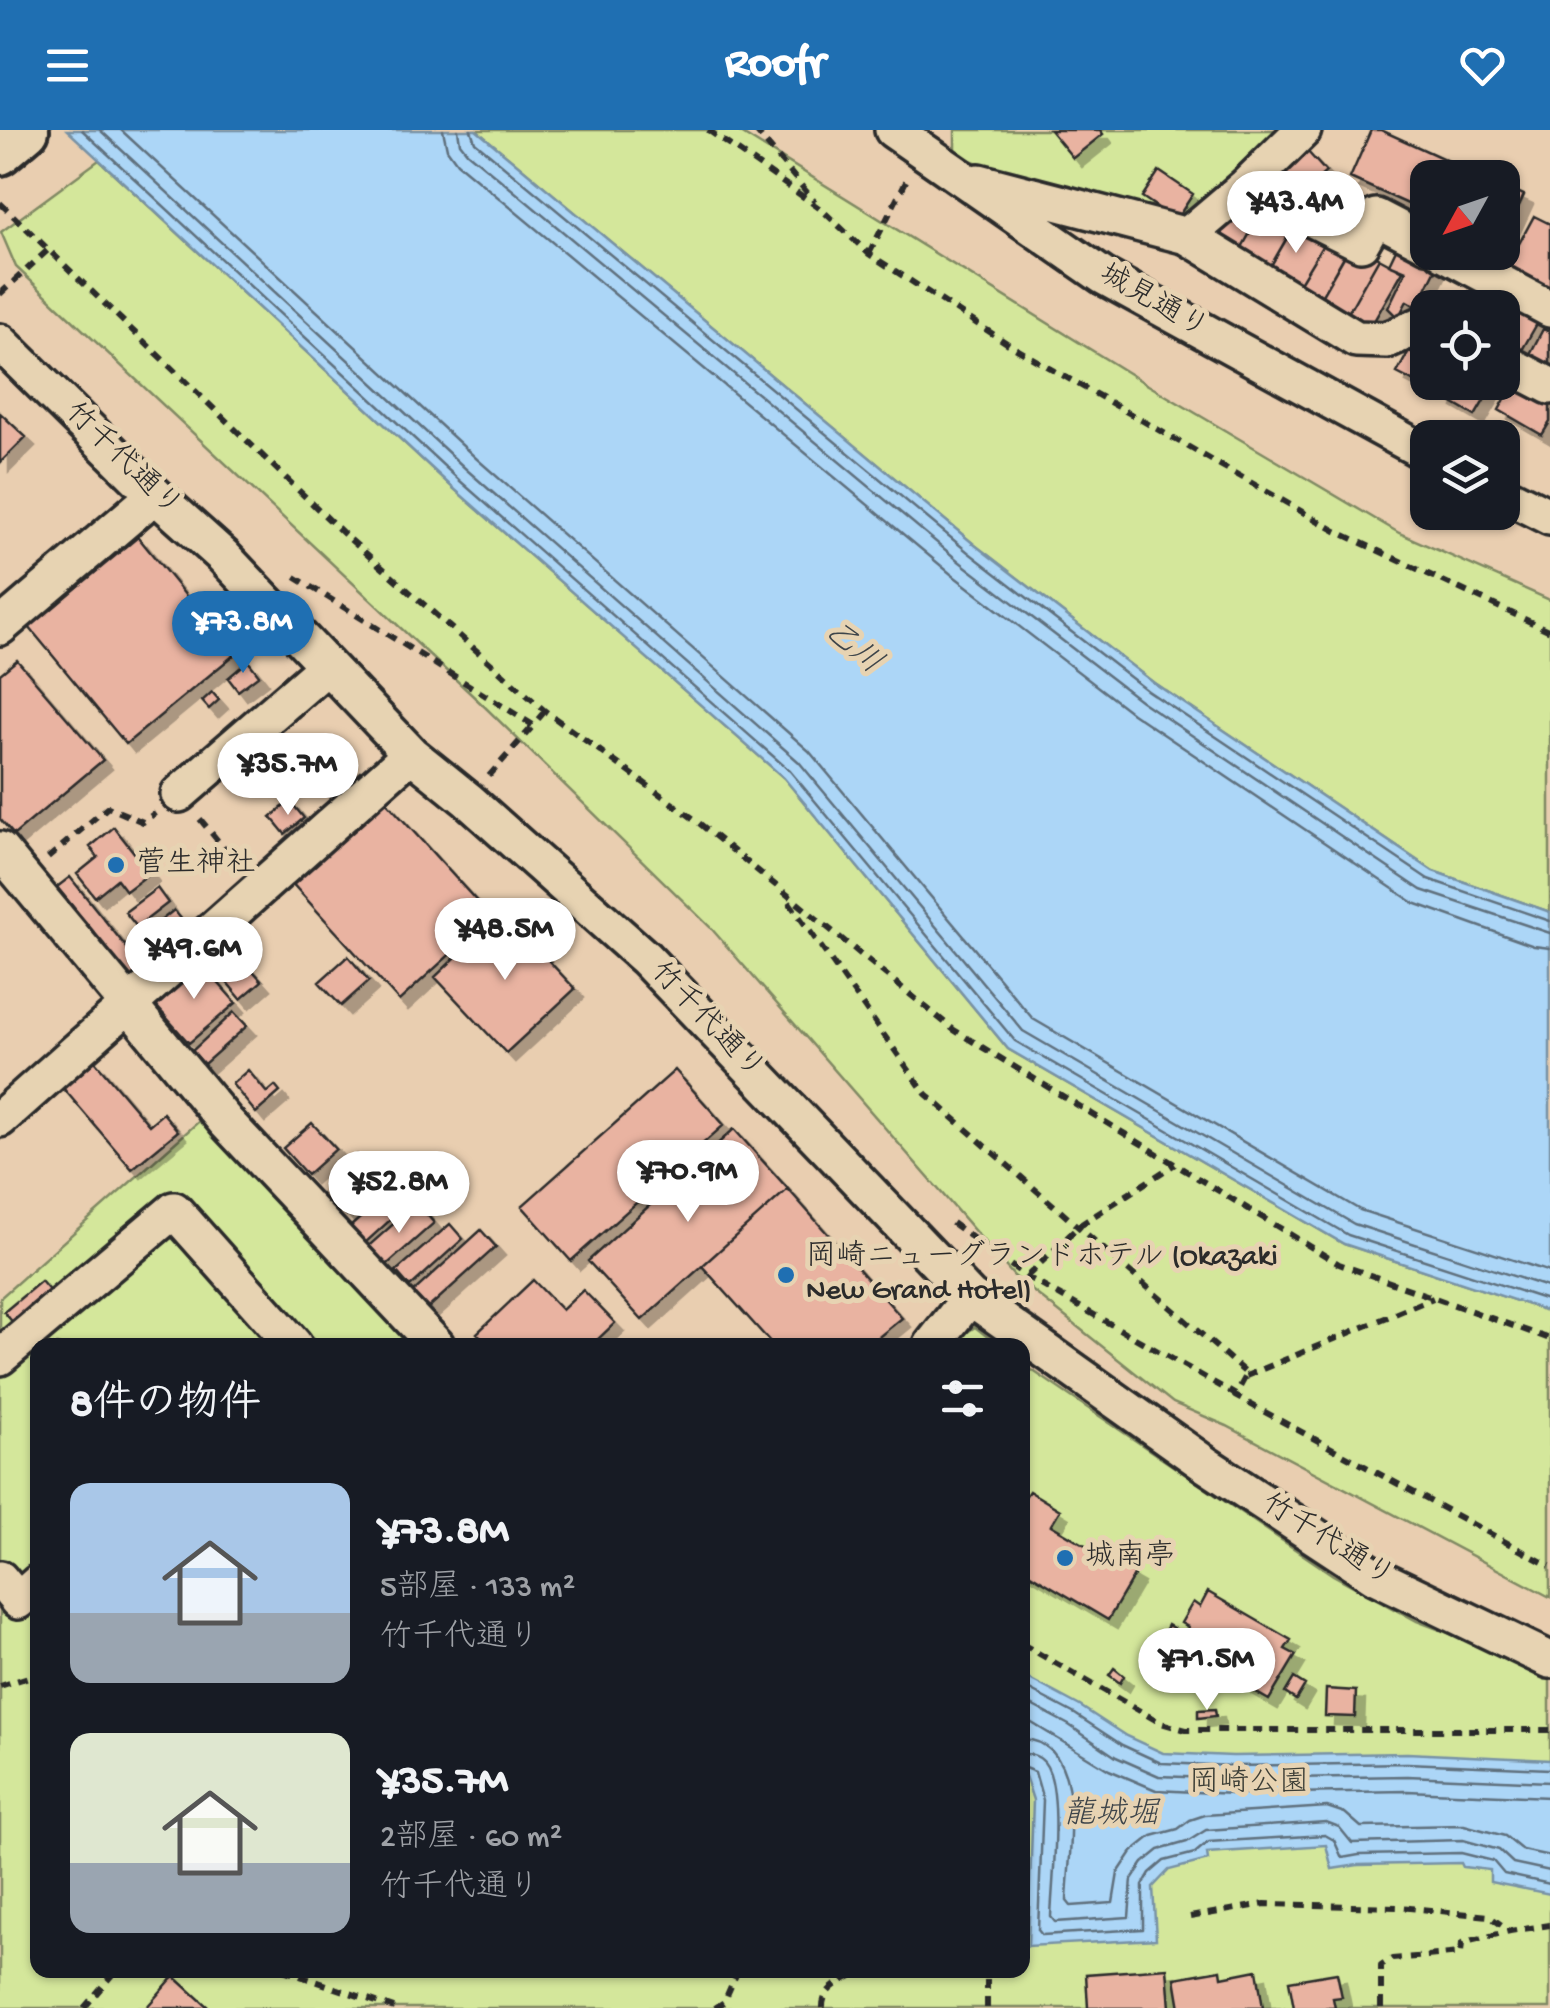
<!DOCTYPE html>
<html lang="ja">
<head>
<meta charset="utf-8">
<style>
  :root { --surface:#171b24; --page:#242831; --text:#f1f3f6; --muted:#9ea1a6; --accent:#1f6fb2 }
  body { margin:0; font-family:"Gochi Hand","Klee One",sans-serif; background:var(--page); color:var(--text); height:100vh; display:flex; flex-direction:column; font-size:38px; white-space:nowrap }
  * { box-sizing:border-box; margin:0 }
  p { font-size:32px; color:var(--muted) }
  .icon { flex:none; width:55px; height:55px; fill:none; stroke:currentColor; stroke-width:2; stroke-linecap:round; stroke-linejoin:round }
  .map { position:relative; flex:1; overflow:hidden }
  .sheet { position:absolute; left:30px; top:1208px; width:1000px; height:640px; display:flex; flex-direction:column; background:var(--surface); border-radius:20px; box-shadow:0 2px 8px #0004 }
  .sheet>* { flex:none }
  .needle { width:65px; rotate:230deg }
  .buttons { position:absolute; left:1410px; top:30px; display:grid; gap:20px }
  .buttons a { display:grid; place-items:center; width:110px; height:110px; border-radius:20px; background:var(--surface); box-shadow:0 2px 8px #0004; font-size:50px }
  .price { position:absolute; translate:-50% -85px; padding:0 22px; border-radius:35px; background:#fff; color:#222; font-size:32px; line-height:65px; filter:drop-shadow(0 2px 5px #0008) }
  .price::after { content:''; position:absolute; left:50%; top:60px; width:30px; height:22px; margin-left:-15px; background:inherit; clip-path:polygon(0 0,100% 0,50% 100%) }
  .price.selected { background:var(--accent); color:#fff }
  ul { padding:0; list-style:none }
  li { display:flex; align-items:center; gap:30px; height:250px; padding:0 40px }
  li span { display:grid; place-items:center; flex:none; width:280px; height:200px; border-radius:20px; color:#555 }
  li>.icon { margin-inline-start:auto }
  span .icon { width:120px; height:120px; fill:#fffc; stroke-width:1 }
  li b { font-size:42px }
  h2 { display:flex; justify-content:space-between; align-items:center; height:120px; padding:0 40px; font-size:42px }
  header { display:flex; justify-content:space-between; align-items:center; height:130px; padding:0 40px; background:var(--accent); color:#fff; font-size:45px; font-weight:700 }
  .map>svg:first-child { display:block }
  .green { fill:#d4e79b; stroke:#808963; stroke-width:2.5 }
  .water { fill:#acd6f7; stroke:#7892a5; stroke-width:2.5 }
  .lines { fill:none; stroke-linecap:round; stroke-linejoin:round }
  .shore { stroke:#5f6f7d; stroke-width:2.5 }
  .building { fill:#e9b3a1; stroke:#2b2b2b; stroke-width:2.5; filter:url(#shadow) }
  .minor-casing { stroke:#2b2b2b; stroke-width:42 }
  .major-casing { stroke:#2b2b2b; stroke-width:50 }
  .path { stroke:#2b2b2b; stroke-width:6; stroke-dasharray:10 8; stroke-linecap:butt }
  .minor { stroke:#e7d3b2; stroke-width:35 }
  .major { stroke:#e7d3b2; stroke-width:42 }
  .poi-dot { fill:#1f6fb2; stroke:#e7d3b2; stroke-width:4 }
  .labels { text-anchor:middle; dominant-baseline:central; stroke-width:10; stroke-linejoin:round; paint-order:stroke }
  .street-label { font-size:30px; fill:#2b2b2b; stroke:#e7d3b2 }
  .poi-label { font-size:30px; fill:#2b2b2b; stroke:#e7d3b2; text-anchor:start }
  .park-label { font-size:30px; fill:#3c3e36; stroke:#e7d3b2 }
  .water-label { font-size:32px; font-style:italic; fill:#3e454a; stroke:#e7d3b2 }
</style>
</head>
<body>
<header><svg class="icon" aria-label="menu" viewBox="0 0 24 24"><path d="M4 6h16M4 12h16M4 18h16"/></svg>Roofr<svg class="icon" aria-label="heart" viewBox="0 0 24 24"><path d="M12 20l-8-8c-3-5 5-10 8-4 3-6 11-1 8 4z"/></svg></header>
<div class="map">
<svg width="1550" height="1878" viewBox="0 0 1550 1878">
  <defs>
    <filter id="shadow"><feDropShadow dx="9" dy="9" stdDeviation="0" flood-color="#0004"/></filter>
  </defs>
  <rect width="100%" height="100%" fill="#e9ceb0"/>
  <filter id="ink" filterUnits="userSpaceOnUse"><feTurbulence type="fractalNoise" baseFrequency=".01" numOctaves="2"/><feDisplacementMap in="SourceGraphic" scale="20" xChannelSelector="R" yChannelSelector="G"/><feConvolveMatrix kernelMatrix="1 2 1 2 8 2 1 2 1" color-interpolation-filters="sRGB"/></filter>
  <g filter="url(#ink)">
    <path class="green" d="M 476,0 L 736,0 L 1143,252 L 1399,403 L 1550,470 L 1550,782 L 1433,741 L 1154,553 L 975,415 Z
      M 955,0 L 1278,0 L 1170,98 L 1011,46 L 955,24 Z
      M 99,30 L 452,357 L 784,648 L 1008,919 L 1344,1114 L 1550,1182 L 1550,1467 L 1227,1296 L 1173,1273 L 1014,1146 L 710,797 L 486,578 L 16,137 L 1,102 Z
      M 206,985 L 412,1215 L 38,1215 L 38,1840 L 1022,1840 L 1023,1234 L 1333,1445 L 1417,1491 L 1550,1542 L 1550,1878 L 0,1878 L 0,1168 Z
      M 975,1197 L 998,1215 L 948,1215 Z"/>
    <path class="water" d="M 67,0 L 476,0 L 975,415 L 1154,553 L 1433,741 L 1550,782 L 1550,1182 L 1344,1114 L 1008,919 L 784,648 L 452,357 Z
      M 1022,1545 L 1080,1576 L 1126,1606 L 1163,1623 L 1233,1626 L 1407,1623 L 1550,1630 L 1550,1764 L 1490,1752 L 1490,1740 L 1463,1737 L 1461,1733 L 1358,1735 L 1332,1739 L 1326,1715 L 1207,1723 L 1208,1730 L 1169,1740 L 1153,1757 L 1156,1809 L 1028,1816 L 1033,1670 L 1023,1640 Z"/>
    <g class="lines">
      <path class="shore" d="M 82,0 L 459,350 L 790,641 L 1015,911 L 1348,1105 L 1550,1171
        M 100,0 L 467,340 L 799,632 L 1023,901 L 1354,1094 L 1550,1158
        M 121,0 L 477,329 L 809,621 L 1033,889 L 1360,1080 L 1550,1142
        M 443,0 L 447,19 L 457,33 L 951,444 L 1132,583 L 1414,773 L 1534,816 L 1550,818
        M 458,0 L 460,13 L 467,22 L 960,432 L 1141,571 L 1421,760 L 1550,803
        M 471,0 L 475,12 L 968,422 L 1148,561 L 1428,749 L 1550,791
        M 1022,1556 L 1075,1584 L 1122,1615 L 1161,1633 L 1233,1636 L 1407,1633 L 1550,1639
        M 1022,1570 L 1069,1595 L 1116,1627 L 1159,1646 L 1233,1649 L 1407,1646 L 1550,1652
        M 1022,1587 L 1109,1640 L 1156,1660 L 1233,1664 L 1407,1661 L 1550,1667
        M 1022,1609 C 1090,1611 1068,1726 1067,1771 L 1071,1776 L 1113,1773 L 1118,1743 L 1132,1722 L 1152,1706 L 1178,1699 L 1190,1690 L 1205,1685 L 1327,1677 L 1345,1683 L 1361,1697 L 1464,1695 L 1505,1706 L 1522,1720 L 1550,1726
        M 1022,1624 C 1031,1624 1038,1625 1044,1632 C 1064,1655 1052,1755 1051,1787 L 1055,1792 L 1129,1787 L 1132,1749 L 1143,1733 L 1159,1720 L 1187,1712 L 1206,1700 L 1326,1692 L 1339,1697 L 1352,1713 L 1463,1710 L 1499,1720 L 1513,1733 L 1550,1741
        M 1022,1637 L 1035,1642 L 1043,1670 L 1038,1800 L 1042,1805 L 1143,1799 L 1143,1755 L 1150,1743 L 1164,1731 L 1195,1723 L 1208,1712 L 1325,1705 L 1334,1710 L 1342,1728 L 1359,1725 L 1461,1723 L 1493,1731 L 1504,1744 L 1550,1754"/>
    </g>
    <path class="building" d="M 1050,0 L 1100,0 L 1103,4 L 1073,28 Z
      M 1371,0 L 1381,0 L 1486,48 L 1428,48 L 1428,83 L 1350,48 Z
      M 1307,21 L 1326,42 L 1298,67 L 1279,45 Z
      M 1159,41 L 1193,64 L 1176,90 L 1142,67 Z
      M 1502,55 L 1524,65 L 1502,113 Z
      M 1250,72 L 1263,80 L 1236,128 L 1207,109 Z
      M 1263,80 L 1293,97 L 1266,144 L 1236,128 Z
      M 1534,86 L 1550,94 L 1550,159 L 1507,136 Z
      M 1297,91 L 1327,108 L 1295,161 L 1266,144 Z
      M 1327,108 L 1348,120 L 1317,174 L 1295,161 Z
      M 1400,111 L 1440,131 L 1417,177 L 1407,171 L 1398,188 L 1388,178 L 1406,141 L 1389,134 Z
      M 1352,112 L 1379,128 L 1344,190 L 1317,174 Z
      M 1379,128 L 1403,141 L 1367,203 L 1344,190 Z
      M 1448,161 L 1466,171 L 1463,178 L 1440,178 Z
      M 1515,179 L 1538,192 L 1518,227 L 1502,219 L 1502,201 Z
      M 1543,199 L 1550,202 L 1550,238 L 1528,228 Z
      M 1428,210 L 1428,252 L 1439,252 L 1434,262 L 1397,243 L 1409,221 L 1419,226 Z
      M 1515,251 L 1550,271 L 1550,292 L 1542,305 L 1499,280 Z
      M 1453,252 L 1495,252 L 1475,286 L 1444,268 Z
      M 0,283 L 26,307 L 0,333 Z
      M 138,407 L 234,525 L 126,614 L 29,497 Z
      M 17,530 L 103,630 L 14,705 L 0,689 L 0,544 Z
      M 248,531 L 259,545 L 238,561 L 228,548 Z
      M 212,562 L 219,570 L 209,579 L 202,571 Z
      M 382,667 L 491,787 L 399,871 L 290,751 Z
      M 290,671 L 304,688 L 285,704 L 271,687 Z
      M 114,697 L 150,743 L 126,761 L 117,749 L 95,767 L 77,744 L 98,727 L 90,717 Z
      M 70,747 L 127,818 L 174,780 L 192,802 L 132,850 L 57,757 Z
      M 157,758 L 168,773 L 137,797 L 125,782 Z
      M 503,782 L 575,859 L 506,923 L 435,847 Z
      M 229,814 L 262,851 L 241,869 L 209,831 Z
      M 348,826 L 369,851 L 341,876 L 319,852 Z
      M 198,830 L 236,873 L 189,913 L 151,870 Z
      M 234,882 L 247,896 L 204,934 L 192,921 Z
      M 95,931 L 149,995 L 163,983 L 178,1001 L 132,1039 L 63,958 Z
      M 248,940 L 267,963 L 275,956 L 280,962 L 256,983 L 232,954 Z
      M 675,940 L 724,995 L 571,1131 L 522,1076 Z
      M 312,993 L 336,1019 L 307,1045 L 283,1018 Z
      M 734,999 L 788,1059 L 642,1190 L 588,1131 Z
      M 357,1025 L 383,1053 L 347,1085 L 328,1063 L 348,1045 L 342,1038 Z
      M 396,1056 L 410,1072 L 364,1114 L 350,1097 Z
      M 788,1059 L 902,1188 L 869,1215 L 773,1215 L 702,1136 Z
      M 417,1073 L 434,1093 L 381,1140 L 364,1120 Z
      M 450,1094 L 463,1109 L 410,1157 L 396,1141 Z
      M 481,1100 L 496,1117 L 426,1180 L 411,1164 Z
      M 533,1150 L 562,1180 L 583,1160 L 615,1193 L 597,1210 L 601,1215 L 489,1215 L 477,1203 Z
      M 41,1151 L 52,1164 L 15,1195 L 4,1182 Z
      M 1029,1361 L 1060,1380 L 1051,1395 L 1135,1444 L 1108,1490 L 1022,1439 L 1022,1371 Z
      M 1208,1462 L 1291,1510 L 1285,1519 L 1296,1525 L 1269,1570 L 1243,1555 L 1261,1524 L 1249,1517 L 1240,1533 L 1185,1501 L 1188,1497 L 1181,1493 L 1193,1472 L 1200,1477 Z
      M 1168,1495 L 1178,1501 L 1173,1510 L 1164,1503 Z
      M 1114,1538 L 1124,1546 L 1120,1553 L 1109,1545 Z
      M 1294,1548 L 1305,1555 L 1296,1570 L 1285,1563 Z
      M 1326,1559 L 1356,1561 L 1355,1587 L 1325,1586 Z
      M 1215,1579 L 1216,1586 L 1198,1588 L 1198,1580 Z
      M 1167,1838 L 1170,1878 L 1088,1878 L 1086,1844 Z
      M 1221,1840 L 1222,1847 L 1257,1840 L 1263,1878 L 1180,1878 L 1175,1848 Z
      M 1337,1843 L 1342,1867 L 1333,1868 L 1335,1878 L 1294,1878 L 1289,1851 Z
      M 174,1846 L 209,1878 L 146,1878 Z"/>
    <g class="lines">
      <g class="minor-casing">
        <path id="minor" d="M 893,0 L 1103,146 L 1428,324
          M 979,52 L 1187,106 L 1246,56 L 1303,0
          M 1246,56 L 1361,113 L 1376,87 L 1428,114
          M 1187,106 L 1356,209 L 1387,210 L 1428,192
          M 1443,122 L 1550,179
          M 0,212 L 155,365 L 223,426 L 411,624 L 468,670 L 645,828 L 970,1167 L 1205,1334 L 1375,1446 L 1550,1530
          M 1502,231 L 1550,256
          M 1502,363 L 1550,387
          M 0,497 L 155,365
          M 179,664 L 326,537
          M 0,720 L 226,992 L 436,1215
          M 0,989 L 411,624
          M 932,1215 L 970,1167
          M 0,1227 L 174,1080 L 294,1215
          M 0,1449 L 18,1471 L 38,1453"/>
      </g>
      <g class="major-casing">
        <path id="major" d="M 0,23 L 27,0"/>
      </g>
      <path class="path" d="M 708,0 L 822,80 L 869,124 L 1013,217 L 1336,401 L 1550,501
        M 755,0 L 815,72
        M 0,73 L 344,404 L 545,581 L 694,689 L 954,900 L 1339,1134 L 1550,1209
        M 869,124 L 907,49
        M 0,164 L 50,118
        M 295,447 L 533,595 L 545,581
        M 489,646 L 533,596
        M 200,689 L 236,733
        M 48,728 L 108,677 L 143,692 L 155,683
        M 789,772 L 926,964 L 1247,1244 L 1235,1266 L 1550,1436
        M 952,1093 L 1027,1147 L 1236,1265
        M 1015,1158 L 1080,1095 L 1175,1034
        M 1246,1246 L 1433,1168
        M 1022,1514 L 1161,1593 L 1186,1600 L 1550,1600
        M 34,1547 L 38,1570
        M 0,1556 L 38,1544
        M 1190,1787 L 1265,1774 L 1400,1777 L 1489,1786 L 1510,1801
        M 283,1840 L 394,1878
        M 84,1878 L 116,1840
        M 715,1878 L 724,1872 L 738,1840
        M 823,1878 C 822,1856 846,1850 863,1840
        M 987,1878 L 987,1840
        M 1381,1878 L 1381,1836 L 1392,1829 L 1461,1823 L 1462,1813 L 1510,1801 L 1550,1795"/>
      <use href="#minor" class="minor"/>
      <use href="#major" class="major"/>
    </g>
  </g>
  <g class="poi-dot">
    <circle cx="116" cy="735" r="10"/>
    <circle cx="786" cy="1145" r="10"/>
    <circle cx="1065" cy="1428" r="10"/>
  </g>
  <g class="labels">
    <g class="street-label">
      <text transform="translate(1153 173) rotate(30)">城見通り</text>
      <text transform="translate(122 331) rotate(44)">竹千代通り</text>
      <text transform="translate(706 892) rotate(46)">竹千代通り</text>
      <text transform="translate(1327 1412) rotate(32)">竹千代通り</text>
    </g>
    <g class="poi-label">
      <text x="136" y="735">菅生神社</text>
      <text x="806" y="1128">岡崎ニューグランドホテル (Okazaki<tspan x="806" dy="34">New Grand Hotel)</tspan></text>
      <text x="1085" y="1428">城南亭</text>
    </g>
    <g class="park-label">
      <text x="1249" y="1654">岡崎公園</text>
    </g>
    <g class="water-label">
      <text transform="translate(852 519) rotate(40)">乙川</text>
      <text x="1111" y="1686">龍城堀</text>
    </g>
  </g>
</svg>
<div class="buttons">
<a><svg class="needle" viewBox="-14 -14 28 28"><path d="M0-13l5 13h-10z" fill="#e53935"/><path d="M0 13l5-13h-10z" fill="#9ea1a6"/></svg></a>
<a><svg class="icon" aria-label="locate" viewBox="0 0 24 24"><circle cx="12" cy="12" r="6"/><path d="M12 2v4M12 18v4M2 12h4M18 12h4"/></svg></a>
<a><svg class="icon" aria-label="layers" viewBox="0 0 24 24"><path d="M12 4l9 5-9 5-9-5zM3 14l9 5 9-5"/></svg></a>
</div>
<b class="price" style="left:1296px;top:126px">¥43.4M</b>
<b class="price selected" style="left:243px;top:546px">¥73.8M</b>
<b class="price" style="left:288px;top:688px">¥35.7M</b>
<b class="price" style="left:505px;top:853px">¥48.5M</b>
<b class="price" style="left:194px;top:872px">¥49.6M</b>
<b class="price" style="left:688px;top:1095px">¥70.9M</b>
<b class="price" style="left:399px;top:1106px">¥52.8M</b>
<b class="price" style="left:1207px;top:1583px">¥71.5M</b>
<section class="sheet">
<h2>8件の物件<svg class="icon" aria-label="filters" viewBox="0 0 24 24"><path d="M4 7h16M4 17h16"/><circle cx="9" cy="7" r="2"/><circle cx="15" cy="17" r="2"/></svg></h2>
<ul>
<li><span style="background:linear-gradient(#a9c7e8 65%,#9aa5b1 0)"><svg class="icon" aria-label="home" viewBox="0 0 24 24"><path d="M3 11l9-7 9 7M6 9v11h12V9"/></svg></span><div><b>¥73.8M</b><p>5部屋 · 133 m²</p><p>竹千代通り</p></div></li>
<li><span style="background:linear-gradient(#dfe7d0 65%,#9aa5b1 0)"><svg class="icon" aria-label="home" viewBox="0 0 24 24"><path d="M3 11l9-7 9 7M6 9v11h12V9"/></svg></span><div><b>¥35.7M</b><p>2部屋 · 60 m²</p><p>竹千代通り</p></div></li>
</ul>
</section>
</div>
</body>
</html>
